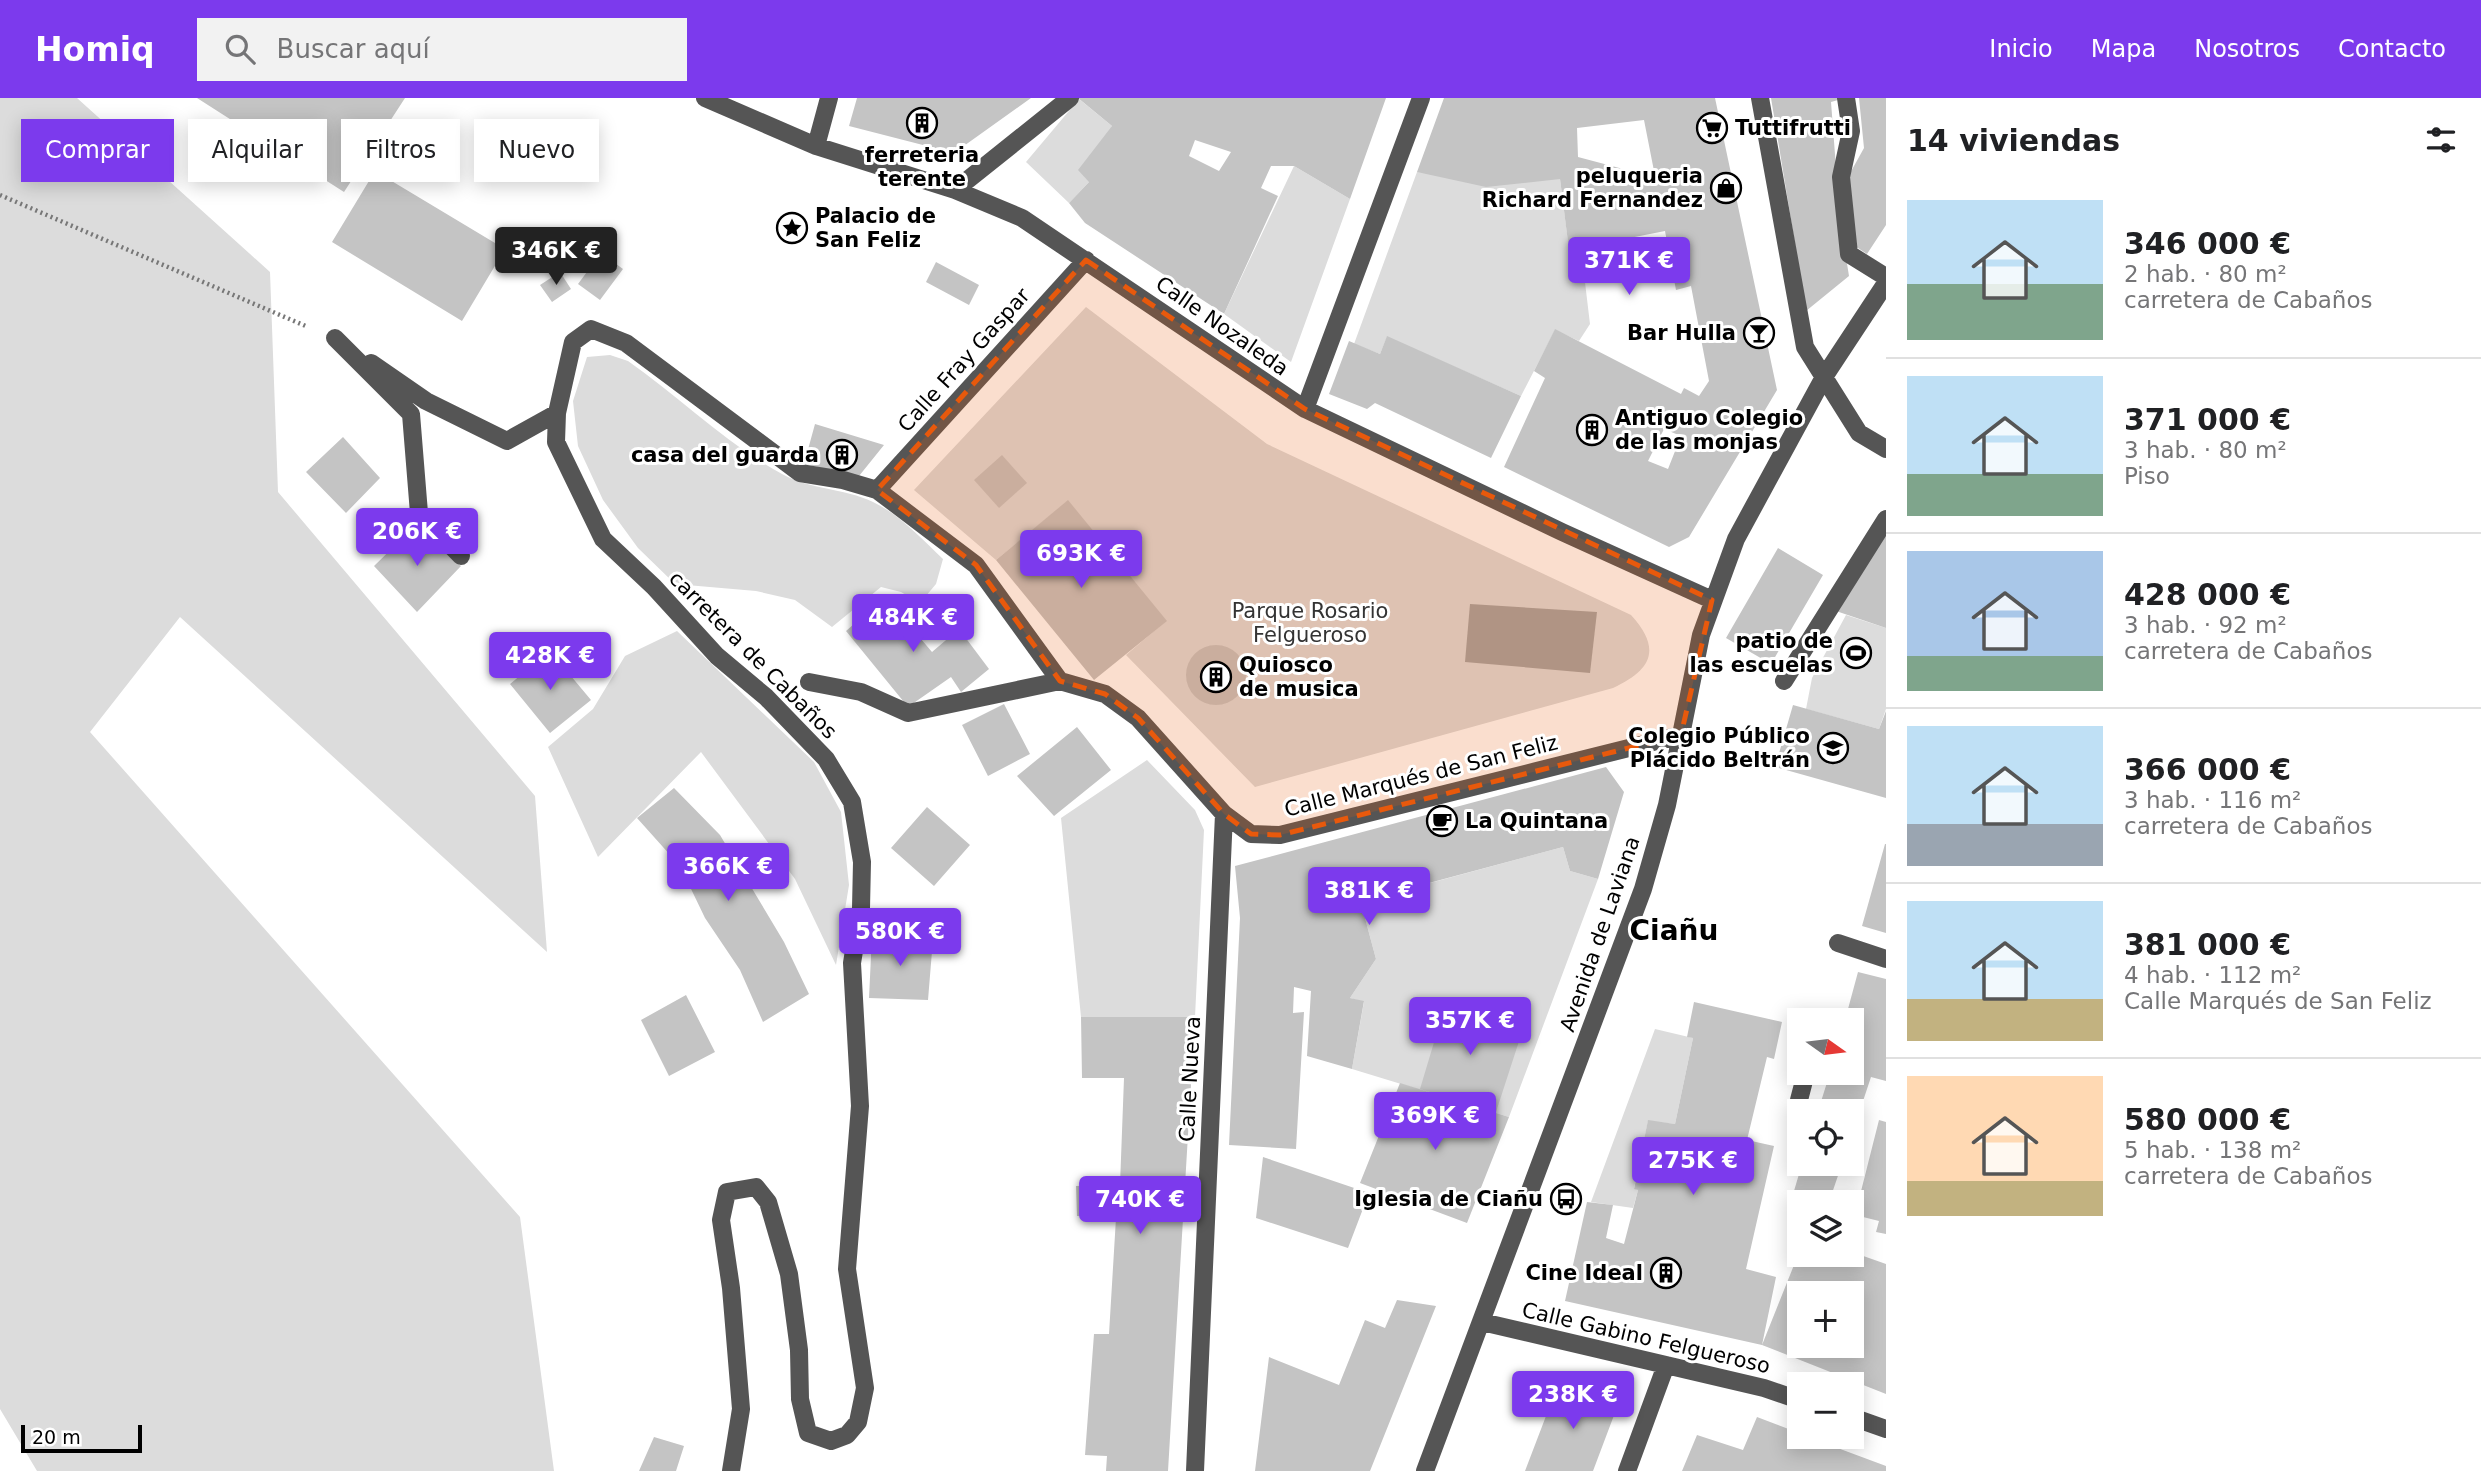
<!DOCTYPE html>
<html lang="es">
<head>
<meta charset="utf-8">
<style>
  :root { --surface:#fff; --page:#f2f2f2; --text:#202124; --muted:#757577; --line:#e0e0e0; --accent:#7c3aed }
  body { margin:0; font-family:"DejaVu Sans",sans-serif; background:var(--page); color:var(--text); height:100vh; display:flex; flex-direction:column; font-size:26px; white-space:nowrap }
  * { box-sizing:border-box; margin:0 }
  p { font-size:23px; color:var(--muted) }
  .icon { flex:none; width:38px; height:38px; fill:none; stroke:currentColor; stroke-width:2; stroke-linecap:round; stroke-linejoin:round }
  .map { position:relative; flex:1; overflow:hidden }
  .sheet { display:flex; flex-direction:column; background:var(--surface); width:595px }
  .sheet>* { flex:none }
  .guide { position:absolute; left:21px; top:21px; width:665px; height:63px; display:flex; gap:14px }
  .needle { width:46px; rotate:104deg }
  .buttons { position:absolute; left:1787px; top:910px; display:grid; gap:14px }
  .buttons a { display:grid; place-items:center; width:77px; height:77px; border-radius:0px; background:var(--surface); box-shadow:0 4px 18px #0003; font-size:35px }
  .scale { position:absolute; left:21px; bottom:18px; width:121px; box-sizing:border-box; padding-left:7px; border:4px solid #000; border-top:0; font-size:19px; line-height:24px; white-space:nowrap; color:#000; -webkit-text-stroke:5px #fff; paint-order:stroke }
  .price { position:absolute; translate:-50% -60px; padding:0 16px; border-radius:7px; background:var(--accent); color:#fff; font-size:23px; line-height:46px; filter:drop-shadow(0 2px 4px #0008) }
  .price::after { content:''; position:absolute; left:50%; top:42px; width:21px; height:16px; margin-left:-10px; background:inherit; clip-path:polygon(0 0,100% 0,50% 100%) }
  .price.active { background:#222; color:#fff }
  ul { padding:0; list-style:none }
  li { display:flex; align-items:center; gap:21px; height:175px; padding:0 21px }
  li+li { border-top:2px solid var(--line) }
  li span { display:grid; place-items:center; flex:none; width:196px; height:140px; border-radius:0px; color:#555 }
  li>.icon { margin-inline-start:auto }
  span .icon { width:84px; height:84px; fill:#fffc; stroke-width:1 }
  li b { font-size:30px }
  h2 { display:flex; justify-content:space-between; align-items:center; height:84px; padding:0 21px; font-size:30px }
  .pill { padding:0 24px; border-radius:0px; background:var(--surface); box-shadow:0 4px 18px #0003; font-size:24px; line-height:63px }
  .pill.active { background:var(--accent); color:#fff }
  header { display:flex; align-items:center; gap:42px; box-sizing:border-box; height:98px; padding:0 35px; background:var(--accent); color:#fff }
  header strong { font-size:33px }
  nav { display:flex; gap:38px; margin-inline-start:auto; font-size:24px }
  .search { width:490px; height:63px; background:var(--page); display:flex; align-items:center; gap:18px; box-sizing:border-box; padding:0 24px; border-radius:0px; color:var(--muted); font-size:26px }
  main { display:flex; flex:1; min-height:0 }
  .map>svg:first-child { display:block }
  .green { fill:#dcdcdc }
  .water { fill:#a3a3a3 }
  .building { fill:#c4c4c4; fill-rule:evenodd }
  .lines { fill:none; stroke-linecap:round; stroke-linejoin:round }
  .path { stroke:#777; stroke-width:4.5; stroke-dasharray:2 3.5; stroke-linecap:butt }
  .minor { stroke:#555; stroke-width:18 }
  .marked { fill:#e8590c; fill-opacity:0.2; stroke:#e8590c; stroke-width:5; stroke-dasharray:14 9; stroke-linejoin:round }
  .labels { text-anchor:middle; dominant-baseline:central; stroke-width:6; stroke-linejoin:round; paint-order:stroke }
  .poi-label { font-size:21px; font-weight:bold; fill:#000; stroke:#fff; text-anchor:end }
  .street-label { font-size:21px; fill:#000; stroke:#fff }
  .park-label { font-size:21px; fill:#333; stroke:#fff }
  .district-label { font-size:28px; font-weight:bold; fill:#000; stroke:#fff }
</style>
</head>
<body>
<header>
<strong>Homiq</strong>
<div class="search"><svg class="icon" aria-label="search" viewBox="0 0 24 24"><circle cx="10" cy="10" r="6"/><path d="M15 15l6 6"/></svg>Buscar aquí</div>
<nav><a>Inicio</a><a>Mapa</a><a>Nosotros</a><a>Contacto</a></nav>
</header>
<main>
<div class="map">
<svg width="1886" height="1373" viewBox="0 0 1886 1373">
  <rect width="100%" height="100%" fill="#fff"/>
  <path class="green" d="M 0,0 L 77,0 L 270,174 L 278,394 L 535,698 L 547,854 L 180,519 L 90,634 L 520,1119 L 554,1373 L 37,1373 L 0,1311 Z
    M 1079,1 L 1112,28 L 1089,84 L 1069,105 L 1026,64 Z
    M 1294,68 L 1350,101 L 1291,264 L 1224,216 Z
    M 1417,74 L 1560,81 L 1569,151 L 1581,151 L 1590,226 L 1579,243 L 1555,232 L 1521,298 L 1387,239 L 1380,256 L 1354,246 Z
    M 1086,209 L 1267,346 L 1631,517 C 1662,551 1652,572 1613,590 L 1255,689 L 1126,557 L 1166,523 L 1068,403 L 996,462 L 914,392 Z
    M 610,257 L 628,263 C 680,299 726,346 782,376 C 811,392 844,390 873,404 C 899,416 923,442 943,461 L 936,486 L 920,505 L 901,494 L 881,489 L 832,529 L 795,502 L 756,493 L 675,486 L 638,450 L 603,402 L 578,348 L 573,303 L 587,259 Z
    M 1846,517 L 1886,530 L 1886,611 L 1879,631 L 1806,611 L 1812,580 Z
    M 677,533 L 814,664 L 841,714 L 849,787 L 836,867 L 795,781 L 701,654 L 598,759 L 548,649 L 593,611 L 625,558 Z
    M 1147,662 L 1195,712 L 1204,732 L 1195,919 L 1081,919 L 1061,720 Z
    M 1563,749 L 1570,773 L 1598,781 L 1509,1019 L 1352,971 L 1364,904 L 1350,900 L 1376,861 L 1358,794 L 1426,774 L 1430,785 Z
    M 1655,931 L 1693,940 L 1675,1026 L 1648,1023 L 1634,1090 L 1638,1092 L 1633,1110 L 1591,1104 Z"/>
  <path class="water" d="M 1470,506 L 1597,514 L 1590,575 L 1465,564 Z"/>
  <path class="building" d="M 197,0 L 405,0 L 344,94 Z
    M 857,0 L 1031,0 L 954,55 L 849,28 Z
    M 1078,0 L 1386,0 L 1350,101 L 1294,68 L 1271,68 L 1261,90 L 1278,98 L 1224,216 L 1085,125 L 1069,105 L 1089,84 L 1078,72 L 1112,28 ZM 1195,42 L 1231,54 L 1219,73 L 1189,58 Z
    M 1444,0 L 1715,0 L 1777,292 L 1689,439 L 1669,449 L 1504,369 L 1545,280 L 1534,273 L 1555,231 L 1681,296 L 1684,290 L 1699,298 L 1709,283 L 1691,188 L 1676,192 L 1665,133 L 1569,152 L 1560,81 L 1486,89 L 1417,74 ZM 1644,22 L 1654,73 L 1642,76 L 1578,59 L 1577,30 ZM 1664,331 L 1681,338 L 1668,371 L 1648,363 Z
    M 1771,0 L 1845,0 L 1831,4 L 1840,122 L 1849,178 L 1806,213 Z
    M 1859,0 L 1886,0 L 1886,127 L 1867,156 L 1852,146 L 1844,86 L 1864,50 Z
    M 375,73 L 505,151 L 462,223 L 332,144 Z
    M 601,155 L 623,171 L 600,202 L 578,186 Z
    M 936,164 L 979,187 L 969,207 L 926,184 Z
    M 560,174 L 571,191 L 552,204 L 540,187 Z
    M 1387,238 L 1521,298 L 1491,360 L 1375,305 L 1367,311 L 1329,296 L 1349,243 L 1380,256 Z
    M 815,326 L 884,347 L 859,378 L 804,366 Z
    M 343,339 L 380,380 L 346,415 L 306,374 Z
    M 1002,357 L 1027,385 L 999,410 L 974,382 Z
    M 1068,402 L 1167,523 L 1094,582 L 996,462 Z
    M 415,428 L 461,468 L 417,514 L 374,468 Z
    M 1886,433 L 1886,530 L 1836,513 Z
    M 1778,450 L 1823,477 L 1771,566 L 1726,540 Z
    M 886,498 L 897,512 L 903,508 L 920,529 L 915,534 L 932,554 L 959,531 L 989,571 L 961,594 L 951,579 L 908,609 L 846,533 Z
    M1186 577a30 30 0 1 1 60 0a30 30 0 1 1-60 0Z
    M 550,553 L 591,602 L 550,635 L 510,586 Z
    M 1004,606 L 1030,656 L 988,678 L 962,627 Z
    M 1793,607 L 1879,631 L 1886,613 L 1886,700 L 1775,669 Z
    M 1077,629 L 1111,672 L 1054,718 L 1017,678 Z
    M 1606,669 L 1624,694 L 1598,781 L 1570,773 L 1563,749 L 1429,785 L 1426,774 L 1358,794 L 1376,861 L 1350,900 L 1364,903 L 1352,971 L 1307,958 L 1311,893 L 1294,889 L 1293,915 L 1304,914 L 1296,1051 L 1229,1047 L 1240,820 L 1235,768 Z
    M 674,690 L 720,737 L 784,844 L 809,896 L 763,924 L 740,872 L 705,820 L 680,768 L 637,720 Z
    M 927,709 L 970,747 L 934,788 L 891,750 Z
    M 1885,746 L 1886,746 L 1886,835 L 1862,828 Z
    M 872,837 L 933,841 L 928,902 L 869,900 Z
    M 1858,874 L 1886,881 L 1886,983 L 1871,979 L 1852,1036 L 1852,1013 L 1818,1013 L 1830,975 L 1852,975 L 1852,922 L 1845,922 Z
    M 686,897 L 715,954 L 669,978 L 641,922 Z
    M 1447,901 L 1490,913 L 1487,924 L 1522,934 L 1496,1014 L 1420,991 Z
    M 1694,904 L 1782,924 L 1774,961 L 1767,959 L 1747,1042 L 1774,1048 L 1746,1171 L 1776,1179 L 1762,1247 L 1565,1203 L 1587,1104 L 1613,1107 L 1606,1140 L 1624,1146 L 1638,1092 L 1634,1091 L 1648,1022 L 1675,1026 L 1693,940 L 1687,939 Z
    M 1081,919 L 1195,919 L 1168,1373 L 1106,1373 L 1107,1358 L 1085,1357 L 1094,1236 L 1109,1236 L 1116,1120 L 1077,1118 L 1076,1088 L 1120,1087 L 1124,980 L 1082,980 Z
    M 1400,985 L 1509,1019 L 1467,1125 L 1360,1085 Z
    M 1879,1022 L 1886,1024 L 1886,1136 L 1876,1134 L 1879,1123 L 1855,1117 Z
    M 1263,1059 L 1369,1095 L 1348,1150 L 1256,1120 Z
    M 1802,1066 L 1842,1066 L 1829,1104 L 1791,1103 Z
    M 1852,1154 L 1886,1166 L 1886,1296 L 1762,1247 L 1798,1157 L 1852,1157 ZM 1799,1195 L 1852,1195 L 1852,1248 L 1799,1248 Z
    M 1397,1202 L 1436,1208 L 1370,1373 L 1255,1373 L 1269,1259 L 1339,1287 L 1365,1222 L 1385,1230 Z
    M 1559,1284 L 1619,1304 L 1593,1373 L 1525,1373 Z
    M 1757,1319 L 1799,1335 L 1799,1339 L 1808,1339 L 1886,1368 L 1886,1373 L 1682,1373 L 1697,1337 L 1743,1352 Z
    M 654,1339 L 684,1348 L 676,1373 L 639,1373 Z"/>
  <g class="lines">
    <path class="path" d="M 0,97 L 308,229"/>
    <path class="minor" d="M 705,0 L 816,48 L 955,92 L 1022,120 L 1305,311 L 1562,434 L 1712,502
      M 1760,0 L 1805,249 L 1859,335 L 1886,351
      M 1846,0 L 1851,33 L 1841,79 L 1849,156 L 1886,179
      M 816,48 L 829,0
      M 955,92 L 1070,0
      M 335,240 L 411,316 L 419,415 L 461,458
      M 371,265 L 426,303 L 507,343 L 557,315
      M 1305,311 L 1421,0
      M 877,392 L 1086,162
      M 1784,583 L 1886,421
      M 809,584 L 861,594 L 908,615 L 1060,583 L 1105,596 L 1138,620 L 1224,716 L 1251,736 L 1280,737 L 1681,637
      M 1838,845 L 1886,861
      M 1799,1002 L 1806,975
      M 1482,1224 L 1764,1290 L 1799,1302
      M 1852,1319 L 1886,1331
      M 731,1373 L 741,1311 L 731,1190 L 721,1122 L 727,1094 L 756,1089 L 768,1104 L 789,1176 L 799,1252 L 800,1301 L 808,1335 L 831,1343 L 847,1337 L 858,1324 L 865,1290 L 847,1171 L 860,1008 L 852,865 L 861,810 L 862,764 L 852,704 L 826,661 L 766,599 L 717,558 L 654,489 L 603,441 L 556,344 L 557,315 L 573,244 L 591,231 L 626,245 L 800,375 L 843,382 L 877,392 L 976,467 L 1060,583
      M 1195,1373 L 1224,716
      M 1425,1373 L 1643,791 L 1667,707 L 1701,537 L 1736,441 L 1824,279 L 1886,185
      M 1627,1373 L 1666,1267"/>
  </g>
  <path class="marked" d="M 1086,162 L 1305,311 L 1712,502 L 1681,637 L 1280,737 L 1251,736 L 1224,716 L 1138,620 L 1105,596 L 1060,583 L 976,467 L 877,392 Z"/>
  <defs>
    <g id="building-ring" transform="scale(1.575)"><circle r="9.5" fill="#fff" stroke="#000" stroke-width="1.5"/><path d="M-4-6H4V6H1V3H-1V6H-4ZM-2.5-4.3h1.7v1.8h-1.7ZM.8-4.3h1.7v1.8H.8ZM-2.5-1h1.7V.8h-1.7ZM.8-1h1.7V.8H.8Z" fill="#000"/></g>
    <g id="supermarket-ring" transform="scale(1.575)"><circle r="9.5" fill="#fff" stroke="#000" stroke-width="1.5"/><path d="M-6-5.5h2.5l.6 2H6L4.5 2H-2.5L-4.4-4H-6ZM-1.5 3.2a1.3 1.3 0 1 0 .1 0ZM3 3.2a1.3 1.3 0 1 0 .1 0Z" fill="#000"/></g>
    <g id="shop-ring" transform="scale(1.575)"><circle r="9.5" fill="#fff" stroke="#000" stroke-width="1.5"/><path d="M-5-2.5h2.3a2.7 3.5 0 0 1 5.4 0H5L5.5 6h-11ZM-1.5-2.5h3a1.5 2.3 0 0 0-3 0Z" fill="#000"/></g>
    <g id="sight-ring" transform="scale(1.575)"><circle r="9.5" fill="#fff" stroke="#000" stroke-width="1.5"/><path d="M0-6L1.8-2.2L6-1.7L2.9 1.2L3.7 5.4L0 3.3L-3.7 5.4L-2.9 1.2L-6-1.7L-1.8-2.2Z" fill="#000"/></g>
    <g id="bar-ring" transform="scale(1.575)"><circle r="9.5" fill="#fff" stroke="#000" stroke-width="1.5"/><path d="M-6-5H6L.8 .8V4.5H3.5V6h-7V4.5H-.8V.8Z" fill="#000"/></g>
    <g id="stadium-ring" transform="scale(1.575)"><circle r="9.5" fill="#fff" stroke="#000" stroke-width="1.5"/><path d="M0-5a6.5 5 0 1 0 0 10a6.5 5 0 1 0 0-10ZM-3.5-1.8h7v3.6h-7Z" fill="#000"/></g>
    <g id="school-ring" transform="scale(1.575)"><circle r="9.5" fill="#fff" stroke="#000" stroke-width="1.5"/><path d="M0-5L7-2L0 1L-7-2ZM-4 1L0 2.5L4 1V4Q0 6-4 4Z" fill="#000"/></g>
    <g id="cafe-ring" transform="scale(1.575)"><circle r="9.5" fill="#fff" stroke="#000" stroke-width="1.5"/><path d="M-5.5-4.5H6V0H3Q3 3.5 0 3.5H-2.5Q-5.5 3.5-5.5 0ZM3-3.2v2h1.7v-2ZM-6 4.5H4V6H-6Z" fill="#000"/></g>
    <g id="bus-ring" transform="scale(1.575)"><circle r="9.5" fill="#fff" stroke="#000" stroke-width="1.5"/><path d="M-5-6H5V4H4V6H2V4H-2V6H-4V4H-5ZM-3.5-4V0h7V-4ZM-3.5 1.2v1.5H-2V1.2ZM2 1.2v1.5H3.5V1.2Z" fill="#000"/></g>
  </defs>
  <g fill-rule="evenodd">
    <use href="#building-ring" x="922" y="25"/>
    <use href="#supermarket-ring" x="1712" y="30"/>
    <use href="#shop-ring" x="1726" y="90"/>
    <use href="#sight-ring" x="792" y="130"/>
    <use href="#bar-ring" x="1759" y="235"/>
    <use href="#building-ring" x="1592" y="332"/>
    <use href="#building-ring" x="842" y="357"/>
    <use href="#stadium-ring" x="1856" y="555"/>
    <use href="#building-ring" x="1216" y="579"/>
    <use href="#school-ring" x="1833" y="650"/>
    <use href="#cafe-ring" x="1442" y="723"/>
    <use href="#bus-ring" x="1566" y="1101"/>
    <use href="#building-ring" x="1666" y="1175"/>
  </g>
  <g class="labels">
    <g class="poi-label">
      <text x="1735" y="30" text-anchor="start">Tuttifrutti</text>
      <text x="922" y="57" text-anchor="middle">ferreteria<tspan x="922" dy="24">terente</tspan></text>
      <text x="1703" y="78">peluqueria<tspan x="1703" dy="24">Richard Fernandez</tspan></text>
      <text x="815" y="118" text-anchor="start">Palacio de<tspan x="815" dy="24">San Feliz</tspan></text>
      <text x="1736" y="235">Bar Hulla</text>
      <text x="1615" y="320" text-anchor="start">Antiguo Colegio<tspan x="1615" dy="24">de las monjas</tspan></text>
      <text x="819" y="357">casa del guarda</text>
      <text x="1833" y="543">patio de<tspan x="1833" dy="24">las escuelas</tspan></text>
      <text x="1239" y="567" text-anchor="start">Quiosco<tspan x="1239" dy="24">de musica</tspan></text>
      <text x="1810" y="638">Colegio Público<tspan x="1810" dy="24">Plácido Beltrán</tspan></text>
      <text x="1465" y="723" text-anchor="start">La Quintana</text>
      <text x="1543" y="1101">Iglesia de Ciañu</text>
      <text x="1643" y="1175">Cine Ideal</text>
    </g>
    <g class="street-label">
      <text transform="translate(1222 228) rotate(35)">Calle Nozaleda</text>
      <text transform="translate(964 262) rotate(-48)">Calle Fray Gaspar</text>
      <text transform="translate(753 557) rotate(45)">carretera de Cabaños</text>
      <text transform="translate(1421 678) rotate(-14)">Calle Marqués de San Feliz</text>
      <text transform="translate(1600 836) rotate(-71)">Avenida de Laviana</text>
      <text transform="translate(1190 981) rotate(-87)">Calle Nueva</text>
      <text transform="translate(1646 1240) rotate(13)">Calle Gabino Felgueroso</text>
    </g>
    <g class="park-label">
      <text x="1310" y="513">Parque Rosario<tspan x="1310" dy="24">Felgueroso</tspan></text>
    </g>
    <g class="district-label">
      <text x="1674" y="832">Ciañu</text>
    </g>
  </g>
</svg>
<div class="buttons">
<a><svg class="needle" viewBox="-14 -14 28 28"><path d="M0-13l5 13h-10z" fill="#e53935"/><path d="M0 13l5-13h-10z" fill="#757577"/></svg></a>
<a><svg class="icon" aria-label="locate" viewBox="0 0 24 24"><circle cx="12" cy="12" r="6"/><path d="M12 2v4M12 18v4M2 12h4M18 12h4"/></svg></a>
<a><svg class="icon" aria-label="layers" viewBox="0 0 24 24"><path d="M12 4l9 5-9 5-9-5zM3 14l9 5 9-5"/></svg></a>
<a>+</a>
<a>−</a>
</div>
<div class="scale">20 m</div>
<b class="price active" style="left:556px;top:189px">346K €</b>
<b class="price" style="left:1629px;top:199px">371K €</b>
<b class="price" style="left:417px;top:470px">206K €</b>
<b class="price" style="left:1081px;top:492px">693K €</b>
<b class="price" style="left:913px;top:556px">484K €</b>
<b class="price" style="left:550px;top:594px">428K €</b>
<b class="price" style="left:728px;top:805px">366K €</b>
<b class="price" style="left:1369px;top:829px">381K €</b>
<b class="price" style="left:900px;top:870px">580K €</b>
<b class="price" style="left:1470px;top:959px">357K €</b>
<b class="price" style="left:1435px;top:1054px">369K €</b>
<b class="price" style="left:1693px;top:1099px">275K €</b>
<b class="price" style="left:1140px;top:1138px">740K €</b>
<b class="price" style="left:1573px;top:1333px">238K €</b>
<div class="guide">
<a class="pill active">Comprar</a>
<a class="pill">Alquilar</a>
<a class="pill">Filtros</a>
<a class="pill">Nuevo</a>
</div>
</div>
<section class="sheet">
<h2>14 viviendas<svg class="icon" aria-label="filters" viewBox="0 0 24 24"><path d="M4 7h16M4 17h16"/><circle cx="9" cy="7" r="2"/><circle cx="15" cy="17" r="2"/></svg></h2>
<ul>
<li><span style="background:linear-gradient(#bfe0f5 60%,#7fa58c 0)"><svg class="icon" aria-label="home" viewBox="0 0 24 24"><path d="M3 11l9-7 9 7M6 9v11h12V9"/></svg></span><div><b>346 000 €</b><p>2 hab. · 80 m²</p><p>carretera de Cabaños</p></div></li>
<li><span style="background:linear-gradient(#bfe0f5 70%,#7fa58c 0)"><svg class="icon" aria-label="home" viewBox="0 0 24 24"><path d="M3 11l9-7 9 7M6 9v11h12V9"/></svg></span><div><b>371 000 €</b><p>3 hab. · 80 m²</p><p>Piso</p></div></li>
<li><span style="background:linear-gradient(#a9c7e8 75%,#7fa58c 0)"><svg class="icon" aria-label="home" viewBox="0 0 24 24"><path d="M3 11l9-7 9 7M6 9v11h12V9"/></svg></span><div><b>428 000 €</b><p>3 hab. · 92 m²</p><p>carretera de Cabaños</p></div></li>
<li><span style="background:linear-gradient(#bfe0f5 70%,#9aa5b1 0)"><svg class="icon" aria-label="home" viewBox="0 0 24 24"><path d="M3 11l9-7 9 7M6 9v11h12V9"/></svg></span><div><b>366 000 €</b><p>3 hab. · 116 m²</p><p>carretera de Cabaños</p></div></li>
<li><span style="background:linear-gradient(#bfe0f5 70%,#c2b280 0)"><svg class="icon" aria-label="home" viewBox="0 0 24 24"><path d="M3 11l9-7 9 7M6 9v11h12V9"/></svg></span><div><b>381 000 €</b><p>4 hab. · 112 m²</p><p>Calle Marqués de San Feliz</p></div></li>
<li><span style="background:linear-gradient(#ffd9b3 75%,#c2b280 0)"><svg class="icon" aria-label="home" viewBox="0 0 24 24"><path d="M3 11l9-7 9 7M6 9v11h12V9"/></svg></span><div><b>580 000 €</b><p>5 hab. · 138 m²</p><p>carretera de Cabaños</p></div></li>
</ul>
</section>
</main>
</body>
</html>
